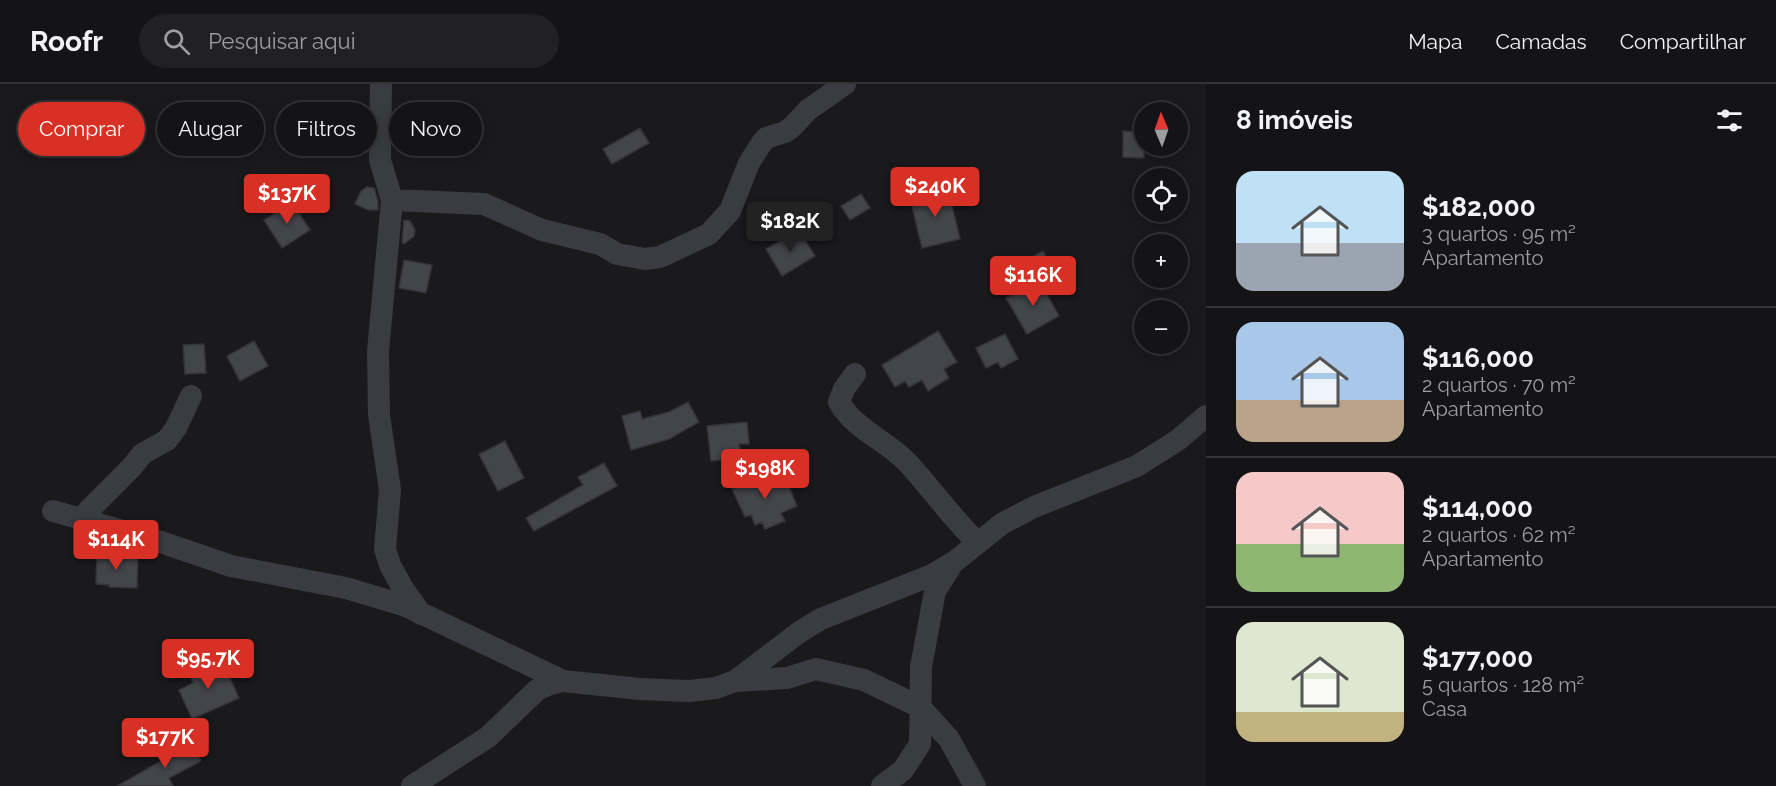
<!DOCTYPE html>
<html lang="pt">
<head>
<meta charset="utf-8">
<style>
  :root { --surface:#141416; --page:#212123; --text:#f1f3f6; --muted:#9d9ea1; --line:#333335; --accent:#d93025 }
  body { margin:0; font-family:Raleway,sans-serif; background:var(--page); color:var(--text); height:100vh; display:flex; flex-direction:column; font-size:22px; white-space:nowrap }
  * { box-sizing:border-box; margin:0 }
  p { font-size:20px; color:var(--muted) }
  .icon { flex:none; width:33px; height:33px; fill:none; stroke:currentColor; stroke-width:2; stroke-linecap:round; stroke-linejoin:round }
  .map { position:relative; flex:1; overflow:hidden }
  .side { display:flex; flex-direction:column; background:var(--surface); width:570px }
  .side>* { flex:none }
  .hud { position:absolute; left:18px; top:18px; width:570px; height:54px; display:flex; gap:12px }
  .needle { width:39px; rotate:358deg }
  .fabs { position:absolute; left:1134px; top:18px; display:grid; gap:12px }
  .fabs a { display:grid; place-items:center; width:54px; height:54px; border-radius:50%; background:var(--surface); box-shadow:0 3px 15px #0003,0 0 0 2px var(--line); font-size:30px }
  .price { position:absolute; translate:-50% -51px; padding:0 14px; border-radius:6px; background:var(--accent); color:#fff; font-size:20px; line-height:39px; filter:drop-shadow(0 2px 3px #0008) }
  .price::after { content:''; position:absolute; left:50%; top:36px; width:18px; height:14px; margin-left:-9px; background:inherit; clip-path:polygon(0 0,100% 0,50% 100%) }
  .price.on { background:#222; color:#fff }
  ul { padding:0; list-style:none }
  li { display:flex; align-items:center; gap:18px; height:150px; padding:0 30px }
  li+li { border-top:2px solid var(--line) }
  li span { display:grid; place-items:center; flex:none; width:168px; height:120px; border-radius:18px; color:#555 }
  li>.icon { margin-inline-start:auto }
  span .icon { width:72px; height:72px; fill:#fffc; stroke-width:1 }
  li b { font-size:26px }
  h2 { display:flex; justify-content:space-between; align-items:center; height:72px; padding:0 30px; font-size:26px }
  .chip { padding:0 21px; border-radius:27px; background:var(--surface); box-shadow:0 3px 15px #0003,0 0 0 2px var(--line); font-size:21px; line-height:54px }
  .chip.on { background:var(--accent); color:#fff }
  header { display:flex; align-items:center; gap:36px; box-sizing:border-box; height:84px; padding:0 30px; background:var(--surface); border-bottom:2px solid var(--line) }
  header strong { font-size:28px }
  nav { display:flex; gap:33px; margin-inline-start:auto; font-size:21px }
  .search { width:420px; height:54px; background:var(--page); display:flex; align-items:center; gap:15px; box-sizing:border-box; padding:0 21px; border-radius:33px; color:var(--muted); font-size:22px }
  main { display:flex; flex:1; min-height:0 }
  .map>svg:first-child { display:block }
  .building { fill:#44454a; stroke:#343439; stroke-width:1.5 }
  .lines { fill:none; stroke-linecap:round; stroke-linejoin:round }
  .street { stroke:#3a3c42; stroke-width:22 }
</style>
</head>
<body>
<header>
<strong>Roofr</strong>
<div class="search"><svg class="icon" aria-label="search" viewBox="0 0 24 24"><circle cx="10" cy="10" r="6"/><path d="M15 15l6 6"/></svg>Pesquisar aqui</div>
<nav><a>Mapa</a><a>Camadas</a><a>Compartilhar</a></nav>
</header>
<main>
<div class="map">
<svg width="1206" height="702" viewBox="0 0 1206 702">
  <rect width="100%" height="100%" fill="#1a1a1d"/>
  <path class="building" d="M 640,44 L 649,59 L 612,80 L 603,65 Z
    M 1123,47 L 1144,48 L 1144,74 L 1123,73 Z
    M 367,103 L 374,104 L 378,117 L 378,126 L 368,126 L 355,120 L 361,107 Z
    M 948,105 L 960,155 L 922,164 L 910,114 Z
    M 861,110 L 870,124 L 850,136 L 841,122 Z
    M 292,118 L 310,146 L 282,164 L 264,136 Z
    M 404,136 L 410,137 L 415,146 L 414,152 L 404,160 L 402,158 Z
    M 799,146 L 815,172 L 782,192 L 766,165 Z
    M 1043,167 L 1051,181 L 1032,192 L 1024,177 Z
    M 404,176 L 432,181 L 426,209 L 399,204 Z
    M 1039,196 L 1059,232 L 1027,250 L 1006,214 Z
    M 938,247 L 957,278 L 944,285 L 949,294 L 928,307 L 922,296 L 909,303 L 905,297 L 895,303 L 882,281 Z
    M 1005,250 L 1018,275 L 1001,284 L 998,278 L 986,284 L 976,264 Z
    M 254,257 L 268,282 L 240,297 L 227,272 Z
    M 204,260 L 206,289 L 185,290 L 183,261 Z
    M 688,318 L 699,338 L 669,355 L 631,366 L 622,332 L 640,327 L 642,335 L 669,328 Z
    M 747,338 L 749,360 L 739,360 L 741,374 L 711,377 L 707,342 Z
    M 505,357 L 524,394 L 498,407 L 479,370 Z
    M 604,379 L 617,402 L 534,447 L 526,434 L 583,401 L 578,393 Z
    M 771,388 L 778,404 L 788,400 L 797,422 L 781,429 L 785,437 L 765,445 L 762,438 L 755,441 L 751,431 L 745,433 L 732,405 Z
    M 97,467 L 116,468 L 116,473 L 138,474 L 137,504 L 109,503 L 109,501 L 96,500 Z
    M 209,576 L 213,586 L 224,581 L 239,614 L 192,635 L 179,606 L 193,599 L 190,592 L 193,590 L 191,584 Z
    M 191,660 L 201,677 L 169,694 L 173,702 L 117,702 Z"/>
  <g class="lines">
    <path class="street" d="M 381,0 L 380,76 L 392,116 L 378,267 L 379,331 L 390,406 L 385,465 L 390,481 L 402,503 L 421,530
      M 392,116 L 484,120 L 542,146 L 600,160 L 617,170 L 645,175 L 660,173 L 709,150 L 730,127 L 749,79 L 761,60 L 766,54 L 785,48 L 792,43 L 808,26 L 845,0
      M 855,290 L 844,305 L 839,318 C 855,346 886,356 907,378 C 931,404 951,433 977,458
      M 53,427 L 158,457 L 231,482 L 346,504 L 406,522 L 563,597
      M 80,435 L 132,383 L 142,370 L 167,356 L 176,344 L 191,312
      M 735,597 L 787,594 L 816,585 L 864,596 L 920,623 L 949,655 L 975,702
      M 412,702 L 488,653 L 537,606 L 550,600 L 563,597 L 640,605 L 689,607 L 716,604 L 735,597 L 801,547 L 821,535 L 932,491 L 954,478 L 1003,439 L 1034,423 L 1137,382 L 1178,356 L 1206,332
      M 882,702 L 903,686 L 920,660 L 921,583 L 935,507 L 951,482"/>
  </g>
</svg>
<div class="fabs">
<a><svg class="needle" viewBox="-14 -14 28 28"><path d="M0-13l5 13h-10z" fill="#e53935"/><path d="M0 13l5-13h-10z" fill="#9d9ea1"/></svg></a>
<a><svg class="icon" aria-label="locate" viewBox="0 0 24 24"><circle cx="12" cy="12" r="6"/><path d="M12 2v4M12 18v4M2 12h4M18 12h4"/></svg></a>
<a>+</a>
<a>−</a>
</div>
<b class="price" style="left:935px;top:134px">$240K</b>
<b class="price" style="left:287px;top:141px">$137K</b>
<b class="price on" style="left:790px;top:169px">$182K</b>
<b class="price" style="left:1033px;top:223px">$116K</b>
<b class="price" style="left:765px;top:416px">$198K</b>
<b class="price" style="left:116px;top:487px">$114K</b>
<b class="price" style="left:208px;top:606px">$95.7K</b>
<b class="price" style="left:165px;top:685px">$177K</b>
<div class="hud">
<a class="chip on">Comprar</a>
<a class="chip">Alugar</a>
<a class="chip">Filtros</a>
<a class="chip">Novo</a>
</div>
</div>
<section class="side">
<h2>8 imóveis<svg class="icon" aria-label="filters" viewBox="0 0 24 24"><path d="M4 7h16M4 17h16"/><circle cx="9" cy="7" r="2"/><circle cx="15" cy="17" r="2"/></svg></h2>
<ul>
<li><span style="background:linear-gradient(#bfe0f5 60%,#9aa5b1 0)"><svg class="icon" aria-label="home" viewBox="0 0 24 24"><path d="M3 11l9-7 9 7M6 9v11h12V9"/></svg></span><div><b>$182,000</b><p>3 quartos · 95 m²</p><p>Apartamento</p></div></li>
<li><span style="background:linear-gradient(#a9c7e8 65%,#b9a48a 0)"><svg class="icon" aria-label="home" viewBox="0 0 24 24"><path d="M3 11l9-7 9 7M6 9v11h12V9"/></svg></span><div><b>$116,000</b><p>2 quartos · 70 m²</p><p>Apartamento</p></div></li>
<li><span style="background:linear-gradient(#f6c9c9 60%,#8fb573 0)"><svg class="icon" aria-label="home" viewBox="0 0 24 24"><path d="M3 11l9-7 9 7M6 9v11h12V9"/></svg></span><div><b>$114,000</b><p>2 quartos · 62 m²</p><p>Apartamento</p></div></li>
<li><span style="background:linear-gradient(#dfe7d0 75%,#c2b280 0)"><svg class="icon" aria-label="home" viewBox="0 0 24 24"><path d="M3 11l9-7 9 7M6 9v11h12V9"/></svg></span><div><b>$177,000</b><p>5 quartos · 128 m²</p><p>Casa</p></div></li>
</ul>
</section>
</main>
</body>
</html>
